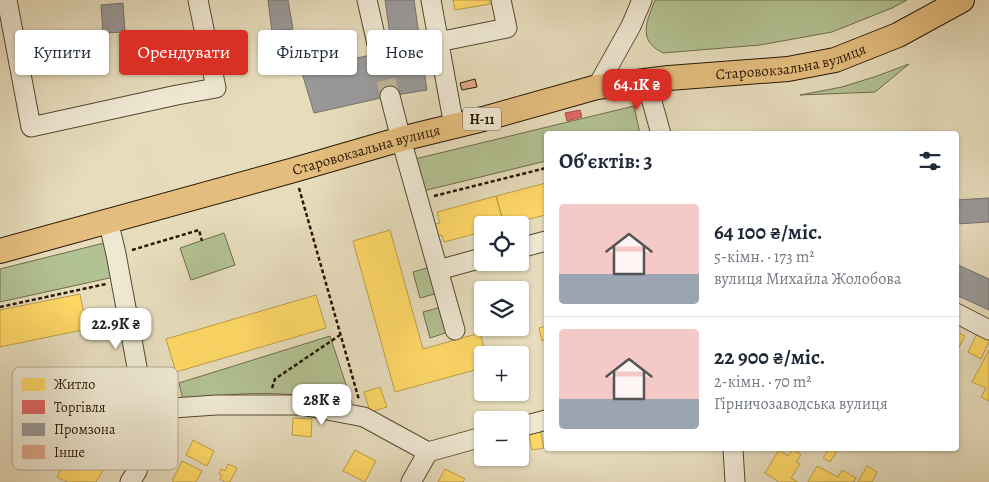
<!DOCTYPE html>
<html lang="uk">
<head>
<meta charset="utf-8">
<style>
  :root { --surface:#fff; --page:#f6f6f7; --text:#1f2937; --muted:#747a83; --line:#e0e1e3; --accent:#d93025 }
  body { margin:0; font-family:Alegreya,serif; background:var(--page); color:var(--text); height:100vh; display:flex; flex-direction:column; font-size:19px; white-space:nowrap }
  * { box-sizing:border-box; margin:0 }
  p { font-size:16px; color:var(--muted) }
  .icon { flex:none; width:28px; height:28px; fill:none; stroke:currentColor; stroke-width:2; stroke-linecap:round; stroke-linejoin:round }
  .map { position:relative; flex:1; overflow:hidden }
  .drawer { position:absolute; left:544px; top:131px; width:415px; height:320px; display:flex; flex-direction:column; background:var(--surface); border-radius:5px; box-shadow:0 1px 4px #0004 }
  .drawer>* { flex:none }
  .banner { position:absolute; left:15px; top:30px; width:454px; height:45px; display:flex; gap:10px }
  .tools { position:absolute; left:474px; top:216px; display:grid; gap:10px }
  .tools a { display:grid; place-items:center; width:55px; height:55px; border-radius:5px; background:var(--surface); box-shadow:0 1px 4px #0004; font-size:25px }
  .price { position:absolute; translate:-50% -42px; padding:0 11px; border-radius:10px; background:#fff; color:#222; font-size:16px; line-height:32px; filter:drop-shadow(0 1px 2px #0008) }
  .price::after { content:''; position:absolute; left:50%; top:30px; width:15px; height:11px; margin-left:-8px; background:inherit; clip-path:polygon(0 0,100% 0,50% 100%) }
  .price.active { background:var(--accent); color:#fff }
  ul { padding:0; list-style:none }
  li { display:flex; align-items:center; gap:15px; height:125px; padding:0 15px }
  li+li { border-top:1px solid var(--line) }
  li span { display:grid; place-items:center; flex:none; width:140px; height:100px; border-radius:5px; color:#555 }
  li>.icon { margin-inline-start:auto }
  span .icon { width:60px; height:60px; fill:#fffc; stroke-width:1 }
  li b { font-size:21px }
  h2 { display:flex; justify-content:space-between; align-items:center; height:60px; padding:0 15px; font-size:21px }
  .tag { padding:0 18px; border-radius:5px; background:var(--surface); box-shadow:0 1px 4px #0004; font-size:18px; line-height:45px }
  .tag.active { background:var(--accent); color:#fff }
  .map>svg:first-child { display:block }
  .green { fill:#b3c293; stroke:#6e6c4a }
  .homes { fill:#ffd966; stroke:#be9e48 }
  .shops { fill:#e06666; stroke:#a94e48 }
  .industry { fill:#999; stroke:#77726b }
  .building { fill:#e1a98c; stroke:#281601 }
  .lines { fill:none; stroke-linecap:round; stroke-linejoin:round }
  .minor-tunnel { stroke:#c1b597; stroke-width:19; stroke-dasharray:19 9; stroke-linecap:butt }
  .minor-casing { stroke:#584830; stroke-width:21 }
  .major-casing { stroke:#281601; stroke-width:26 }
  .path { stroke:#281601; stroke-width:2.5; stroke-dasharray:4 2.5; stroke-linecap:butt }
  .minor { stroke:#efe9d4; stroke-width:19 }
  .major { stroke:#e4be7e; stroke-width:24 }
  .labels { text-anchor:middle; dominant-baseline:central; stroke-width:5; stroke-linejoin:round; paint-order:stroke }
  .shield { fill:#efe9d4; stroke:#645540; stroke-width:1 }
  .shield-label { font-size:14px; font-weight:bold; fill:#281601 }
  .street-label { font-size:15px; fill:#281601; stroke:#efe9d4 }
  .key { fill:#efe9d4; stroke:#b3aa95; stroke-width:1 }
  .key-label { font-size:14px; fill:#281601 }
</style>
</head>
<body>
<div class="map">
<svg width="989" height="482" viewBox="0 0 989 482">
  <rect width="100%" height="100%" fill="#e7ddbd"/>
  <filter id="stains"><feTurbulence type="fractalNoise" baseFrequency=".004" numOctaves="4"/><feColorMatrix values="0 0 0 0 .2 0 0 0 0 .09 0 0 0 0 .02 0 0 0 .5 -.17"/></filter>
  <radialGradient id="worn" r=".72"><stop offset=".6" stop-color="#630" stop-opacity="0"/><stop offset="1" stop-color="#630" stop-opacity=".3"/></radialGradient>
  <path class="green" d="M 655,0 L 907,0 L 892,8 L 832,32 L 760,45 L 663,53 C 660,51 655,49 653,46 C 639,34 650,14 655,0 Z
    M 909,64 L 875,92 L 800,95 L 842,87 L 877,76 Z
    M 634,106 L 640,134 L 546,134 L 546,161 L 423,191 L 415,159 Z
    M 224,233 L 235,265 L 191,280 L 180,248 Z
    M 104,243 L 114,277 L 0,302 L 0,269 Z
    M 430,267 L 438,293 L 420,298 L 413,272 Z
    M 441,307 L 448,332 L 430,338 L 423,312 Z
    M 330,336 L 352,403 C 333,405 314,397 295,395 C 257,391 220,395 183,400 L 179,383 Z"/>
  <path class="homes" d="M 453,0 L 490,0 L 490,4 L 455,10 Z
    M 546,183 L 546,215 L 504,225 L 496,196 Z
    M 496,196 L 504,225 L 482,225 L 482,232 L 444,242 L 442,235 L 430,238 L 427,226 L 440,223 L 437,212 Z
    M 390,230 L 423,349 L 480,333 L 486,355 L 482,355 L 482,368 L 395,392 L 353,241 Z
    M 80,294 L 87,329 L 0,347 L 0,310 Z
    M 316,295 L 326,328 L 176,372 L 166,339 Z
    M 546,326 L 546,340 L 542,341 L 539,328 Z
    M 956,331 L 965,336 L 956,353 Z
    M 978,332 L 989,338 L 989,342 L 981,359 L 968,352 Z
    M 989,350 L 989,401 L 981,397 L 986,388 L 972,382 Z
    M 380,387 L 387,407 L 370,412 L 364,392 Z
    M 107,395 L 112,456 L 96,482 L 67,482 L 57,477 L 71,448 L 69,399 Z
    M 293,418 L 312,419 L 311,437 L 292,435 Z
    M 540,429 L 544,448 L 532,450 L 528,432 Z
    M 193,440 L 214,451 L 207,466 L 186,455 Z
    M 793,449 L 801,455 L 796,462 L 800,464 L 791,478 L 798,482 L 779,482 L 765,473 L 779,450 L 788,456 Z
    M 829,449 L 833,449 L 837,451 L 830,462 L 823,458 Z
    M 355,450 L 376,461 L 365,482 L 343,471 Z
    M 182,461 L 202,471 L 196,482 L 174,482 L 172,481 Z
    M 228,464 L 237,468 L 230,482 L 225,482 L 220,479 L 222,476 L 219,474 L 221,469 L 225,471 Z
    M 817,466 L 838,477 L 842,470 L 856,478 L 854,482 L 808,482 Z
    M 867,466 L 877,472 L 872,482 L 858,482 Z
    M 445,469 L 465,479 L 463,482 L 438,482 Z"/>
  <path class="shops" d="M 580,110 L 582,117 L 567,121 L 565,113 Z"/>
  <path class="industry" d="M 268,0 L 288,0 L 293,29 L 272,32 Z
    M 385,0 L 414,0 L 427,90 L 390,96 L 314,113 L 302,73 L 293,75 L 291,65 L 299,64 L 298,57 L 306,55 L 308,61 L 316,59 L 318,67 L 392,50 Z
    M 123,3 L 125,32 L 103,33 L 101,5 Z
    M 97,45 L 101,71 L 87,73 L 83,47 Z
    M 989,198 L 989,222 L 956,224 L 956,200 Z
    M 956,264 L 989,279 L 989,310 L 956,295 Z"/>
  <path class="building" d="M 475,79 L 477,87 L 462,90 L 460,83 Z"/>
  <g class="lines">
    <path class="minor-tunnel" d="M 379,53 L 390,96"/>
    <g class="minor-casing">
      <path id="minor" d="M 7,0 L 31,127 L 177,95 L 216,88 L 198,0
        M 367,0 L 379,53
        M 431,0 L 454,126
        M 438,42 L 507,28 L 501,0
        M 646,80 L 661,134
        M 597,87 L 631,26 L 642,0
        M 390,96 L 401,139 L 455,330
        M 108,220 L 116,254 L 145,410 L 145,441 L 137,471 L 130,482
        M 520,248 L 546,241
        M 438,270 L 482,258
        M 956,313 L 989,330
        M 145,410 L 216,405 L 301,405 L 364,417 L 428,452 L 482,437
        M 520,427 L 546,420
        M 733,449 L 735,482
        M 411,482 L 428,452"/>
    </g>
    <g class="major-casing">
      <g id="major">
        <path id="s1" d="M 0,251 L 294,170 L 401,139 L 483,119 L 597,87 L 669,78 L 788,69 L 835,60 L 898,35 L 962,0"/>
      </g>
    </g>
    <path class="path" d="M 299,188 L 359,400
      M 434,196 L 546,168
      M 132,250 L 199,230 L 202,241
      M 0,307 L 106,284
      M 272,388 L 275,379 L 340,335"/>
    <use href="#minor" class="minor"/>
    <use href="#major" class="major"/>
  </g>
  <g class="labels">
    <rect class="shield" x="463" y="107.5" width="38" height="23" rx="4"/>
    <g class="shield-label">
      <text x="482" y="119">Н-11</text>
    </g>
    <g class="street-label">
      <text stroke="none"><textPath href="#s1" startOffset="815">Старовокзальна вулиця</textPath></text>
      <text stroke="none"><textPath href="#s1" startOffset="380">Старовокзальна вулиця</textPath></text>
    </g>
  </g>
  <rect x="12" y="367" width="166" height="103" rx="8" class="key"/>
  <rect x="22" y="378" width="23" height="13" fill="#ffd966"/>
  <rect x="22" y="400" width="23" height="14" fill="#e06666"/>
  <rect x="22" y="423" width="23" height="13" fill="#999"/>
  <rect x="22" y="445" width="23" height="14" fill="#e1a98c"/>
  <g class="key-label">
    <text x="54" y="389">Житло</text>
    <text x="54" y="412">Торгівля</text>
    <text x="54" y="434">Промзона</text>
    <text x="54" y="457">Інше</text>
  </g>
  <rect width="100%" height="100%" filter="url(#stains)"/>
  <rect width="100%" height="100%" fill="url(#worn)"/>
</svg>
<div class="tools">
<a><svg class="icon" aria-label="locate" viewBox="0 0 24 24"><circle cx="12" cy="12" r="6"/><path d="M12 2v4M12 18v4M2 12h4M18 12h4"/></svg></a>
<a><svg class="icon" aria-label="layers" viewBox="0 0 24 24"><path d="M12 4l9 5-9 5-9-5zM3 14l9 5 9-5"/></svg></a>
<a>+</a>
<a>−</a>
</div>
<b class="price active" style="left:637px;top:111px">64.1K ₴</b>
<b class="price" style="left:116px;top:350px">22.9K ₴</b>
<b class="price" style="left:322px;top:426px">28K ₴</b>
<div class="banner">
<a class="tag">Купити</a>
<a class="tag active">Орендувати</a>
<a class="tag">Фільтри</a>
<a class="tag">Нове</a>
</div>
<section class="drawer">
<h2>Об’єктів: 3<svg class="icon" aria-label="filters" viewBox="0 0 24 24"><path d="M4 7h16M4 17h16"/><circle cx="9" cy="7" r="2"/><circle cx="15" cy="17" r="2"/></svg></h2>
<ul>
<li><span style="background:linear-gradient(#f6c9c9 70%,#9aa5b1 0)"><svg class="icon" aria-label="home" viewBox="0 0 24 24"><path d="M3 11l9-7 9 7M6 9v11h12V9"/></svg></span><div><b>64 100 ₴/міс.</b><p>5-кімн. · 173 m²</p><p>вулиця Михайла Жолобова</p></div></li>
<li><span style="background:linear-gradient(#f6c9c9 70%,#9aa5b1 0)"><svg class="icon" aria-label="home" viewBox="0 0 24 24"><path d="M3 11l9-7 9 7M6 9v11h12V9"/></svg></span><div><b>22 900 ₴/міс.</b><p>2-кімн. · 70 m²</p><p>Гірничозаводська вулиця</p></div></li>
</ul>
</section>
</div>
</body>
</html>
